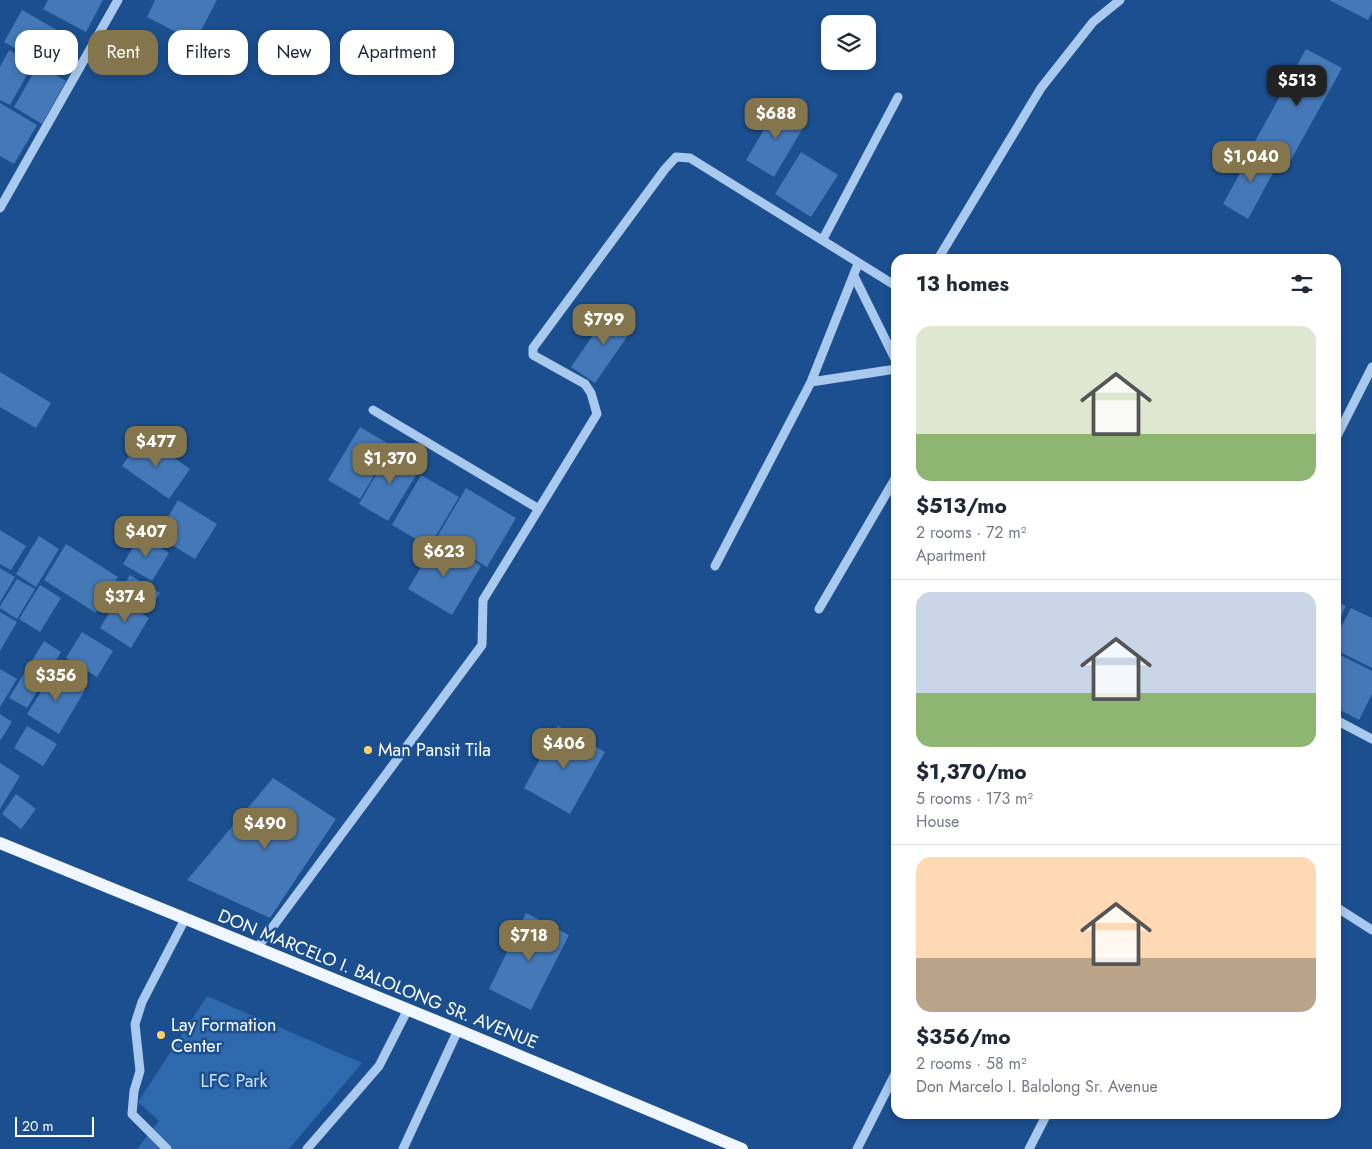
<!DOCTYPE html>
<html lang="en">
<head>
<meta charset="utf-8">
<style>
  :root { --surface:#fff; --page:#f2f2f3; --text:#1f2937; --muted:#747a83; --line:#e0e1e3; --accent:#84754c }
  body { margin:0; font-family:Jost,sans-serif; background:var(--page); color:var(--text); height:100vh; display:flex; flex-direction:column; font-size:19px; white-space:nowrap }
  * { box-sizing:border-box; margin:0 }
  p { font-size:16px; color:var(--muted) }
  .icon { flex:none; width:28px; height:28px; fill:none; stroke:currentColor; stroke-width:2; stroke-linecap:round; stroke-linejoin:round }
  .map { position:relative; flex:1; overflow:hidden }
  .drawer { position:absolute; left:891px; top:254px; width:450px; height:865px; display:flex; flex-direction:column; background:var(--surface); border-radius:15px; box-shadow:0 2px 8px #0003 }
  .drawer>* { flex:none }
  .hud { position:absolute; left:15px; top:30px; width:475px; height:45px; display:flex; gap:10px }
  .fabs { position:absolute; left:821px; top:15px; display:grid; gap:10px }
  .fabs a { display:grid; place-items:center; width:55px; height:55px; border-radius:10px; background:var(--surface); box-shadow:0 2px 8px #0003; font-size:25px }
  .scale { position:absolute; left:15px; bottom:12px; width:79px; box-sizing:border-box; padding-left:5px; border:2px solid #fff; border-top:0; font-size:14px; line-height:18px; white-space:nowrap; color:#fff; -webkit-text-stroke:4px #1b4f8f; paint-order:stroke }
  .price { position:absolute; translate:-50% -42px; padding:0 11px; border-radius:10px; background:var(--accent); color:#fff; font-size:16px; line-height:32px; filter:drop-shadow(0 1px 2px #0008) }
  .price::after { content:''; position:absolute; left:50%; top:30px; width:15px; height:11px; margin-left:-8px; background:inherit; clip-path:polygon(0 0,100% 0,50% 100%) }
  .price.active { background:#222; color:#fff }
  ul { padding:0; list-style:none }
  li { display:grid; align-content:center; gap:10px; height:265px; padding:0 25px }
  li+li { border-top:1px solid var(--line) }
  li span { display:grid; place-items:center; height:155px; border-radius:15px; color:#555 }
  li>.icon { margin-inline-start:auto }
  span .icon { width:90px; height:90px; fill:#fffc; stroke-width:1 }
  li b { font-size:21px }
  h2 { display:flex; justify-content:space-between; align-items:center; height:60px; padding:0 25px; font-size:21px }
  .chip { padding:0 18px; border-radius:15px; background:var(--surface); box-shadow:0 2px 8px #0003; font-size:18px; line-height:45px }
  .chip.active { background:var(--accent); color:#fff }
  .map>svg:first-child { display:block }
  .green { fill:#2e69ad }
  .building { fill:#4478b7 }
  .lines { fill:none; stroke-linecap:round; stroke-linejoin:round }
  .minor { stroke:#a9c9ee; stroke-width:9 }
  .major { stroke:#f0f6ff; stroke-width:12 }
  .poi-dot { fill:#ffd166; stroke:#1b4f8f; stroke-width:2 }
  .labels { text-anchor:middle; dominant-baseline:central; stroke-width:5; stroke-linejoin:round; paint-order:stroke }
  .poi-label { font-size:18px; fill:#fff; stroke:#1b4f8f; text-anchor:start }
  .street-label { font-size:18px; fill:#fff; stroke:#1b4f8f }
  .park-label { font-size:18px; fill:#cfe3fa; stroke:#1b4f8f }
</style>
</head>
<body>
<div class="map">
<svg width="1372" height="1149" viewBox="0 0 1372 1149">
  <rect width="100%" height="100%" fill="#1b4f8f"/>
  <path class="green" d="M 207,996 L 362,1063 L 289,1149 L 137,1149 L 159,1121 L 138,1102 Z"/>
  <path class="building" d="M 48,0 L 103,0 L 86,32 L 43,9 Z
    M 155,0 L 217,0 L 195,42 L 147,17 Z
    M 1329,0 L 1372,0 L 1372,12 L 1368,20 Z
    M 22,10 L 69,37 L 51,69 L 4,42 Z
    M 1306,49 L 1342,68 L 1288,165 L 1253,145 Z
    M 9,50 L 33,64 L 10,105 L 0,100 L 0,67 Z
    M 38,65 L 66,81 L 42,124 L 14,107 Z
    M 0,103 L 37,125 L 14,164 L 0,156 Z
    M 779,104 L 807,121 L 774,177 L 746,160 Z
    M 1254,148 L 1279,162 L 1248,219 L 1223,204 Z
    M 801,152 L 838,175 L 811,217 L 775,194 Z
    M 612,308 L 636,324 L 595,383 L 571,367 Z
    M 0,372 L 51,403 L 36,428 L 0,407 Z
    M 360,427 L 392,446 L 360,499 L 328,480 Z
    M 143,436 L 190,469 L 169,499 L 122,466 Z
    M 391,449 L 421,467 L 388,521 L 359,504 Z
    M 421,475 L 459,497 L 429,547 L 392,525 Z
    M 466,488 L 516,518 L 487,567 L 437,537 Z
    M 178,500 L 217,524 L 195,559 L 157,536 Z
    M 0,530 L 26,546 L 11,570 L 0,564 Z
    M 140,535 L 169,553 L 152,581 L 123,564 Z
    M 39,536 L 59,549 L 36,587 L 16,574 Z
    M 437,540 L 481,566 L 452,615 L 408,589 Z
    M 66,544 L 118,577 L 96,613 L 44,580 Z
    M 0,568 L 15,577 L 0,602 Z
    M 130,575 L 160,593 L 147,613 L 118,595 Z
    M 17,579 L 35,589 L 17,619 L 0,608 L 0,606 Z
    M 40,585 L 61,598 L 40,632 L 19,619 Z
    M 118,598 L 149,618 L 131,648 L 100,628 Z
    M 1336,601 L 1346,606 L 1336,626 Z
    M 1351,608 L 1372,618 L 1372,668 L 1336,650 L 1336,637 Z
    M 0,612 L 17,622 L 0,651 Z
    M 82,632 L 113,651 L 97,677 L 66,658 Z
    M 44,641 L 61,652 L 27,708 L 9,698 Z
    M 1336,653 L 1372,671 L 1372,694 L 1359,720 L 1336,708 Z
    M 0,669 L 17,679 L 0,707 Z
    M 54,671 L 85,690 L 59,734 L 27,714 Z
    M 0,714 L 12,722 L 0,741 Z
    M 27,726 L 57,744 L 43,766 L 14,748 Z
    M 558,726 L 605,752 L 570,814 L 524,788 Z
    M 0,763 L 20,776 L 0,809 Z
    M 273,778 L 336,819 L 270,918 L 187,880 Z
    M 16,794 L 36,809 L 21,829 L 2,814 Z
    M 526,913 L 569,935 L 531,1010 L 489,989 Z"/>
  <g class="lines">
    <path class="minor" d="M 0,208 L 118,0
      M 823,239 L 898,97
      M 938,259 L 1041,88 L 1093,22 L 1120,0
      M 854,276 L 896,361
      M 811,382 L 896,369
      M 373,410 L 539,509
      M 1336,438 L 1372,367
      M 715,566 L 811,382 L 858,264
      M 819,609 L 896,477
      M 1336,720 L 1372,739
      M 1336,907 L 1372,930
      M 257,948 L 482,645 L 483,600 L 597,414 L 591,393 L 585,384 L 533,355 L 533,348 L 665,169 L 676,157 L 690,158 L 896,286
      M 167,1149 L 132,1114 L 134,1091 L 140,1071 L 135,1024 L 142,1002 L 185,919
      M 307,1149 L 379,1066 L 408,1009
      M 403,1149 L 458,1030
      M 857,1149 L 896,1072
      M 1029,1149 L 1047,1114"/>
    <path class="major" d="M 0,843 L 458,1030 L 742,1149"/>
  </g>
  <g class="poi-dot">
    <circle cx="368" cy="750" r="5"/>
    <circle cx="161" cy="1035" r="5"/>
  </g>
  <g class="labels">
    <g class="poi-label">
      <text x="378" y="750">Man Pansit Tila</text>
      <text x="171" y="1025">Lay Formation<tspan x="171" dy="21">Center</tspan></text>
    </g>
    <g class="street-label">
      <text transform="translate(378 979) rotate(22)">DON MARCELO I. BALOLONG SR. AVENUE</text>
    </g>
    <g class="park-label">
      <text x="234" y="1081">LFC Park</text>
    </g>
  </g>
</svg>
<div class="fabs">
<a><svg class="icon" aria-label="layers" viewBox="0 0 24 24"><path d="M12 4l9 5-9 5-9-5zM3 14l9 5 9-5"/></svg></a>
</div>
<div class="scale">20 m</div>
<b class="price active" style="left:1297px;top:107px">$513</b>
<b class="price" style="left:776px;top:140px">$688</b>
<b class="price" style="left:1251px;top:183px">$1,040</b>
<b class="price" style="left:604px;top:346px">$799</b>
<b class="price" style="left:156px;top:468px">$477</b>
<b class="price" style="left:390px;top:485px">$1,370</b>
<b class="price" style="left:146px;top:558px">$407</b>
<b class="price" style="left:444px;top:578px">$623</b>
<b class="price" style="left:125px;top:623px">$374</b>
<b class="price" style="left:56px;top:702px">$356</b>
<b class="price" style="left:564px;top:770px">$406</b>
<b class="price" style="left:265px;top:850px">$490</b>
<b class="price" style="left:529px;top:962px">$718</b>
<div class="hud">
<a class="chip">Buy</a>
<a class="chip active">Rent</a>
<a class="chip">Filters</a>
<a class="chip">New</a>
<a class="chip">Apartment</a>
</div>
<section class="drawer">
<h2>13 homes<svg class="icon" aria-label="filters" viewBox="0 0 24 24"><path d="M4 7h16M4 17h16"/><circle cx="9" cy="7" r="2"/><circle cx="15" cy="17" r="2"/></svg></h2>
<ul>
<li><span style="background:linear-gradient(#dfe7d0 70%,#8fb573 0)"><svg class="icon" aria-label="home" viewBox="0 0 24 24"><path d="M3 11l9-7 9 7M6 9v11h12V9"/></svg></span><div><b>$513/mo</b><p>2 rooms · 72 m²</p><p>Apartment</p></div></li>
<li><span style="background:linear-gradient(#c9d6e8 65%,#8fb573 0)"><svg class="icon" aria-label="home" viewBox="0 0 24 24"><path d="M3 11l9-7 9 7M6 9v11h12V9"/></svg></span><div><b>$1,370/mo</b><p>5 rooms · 173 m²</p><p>House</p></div></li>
<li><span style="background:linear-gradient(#ffd9b3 65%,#b9a48a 0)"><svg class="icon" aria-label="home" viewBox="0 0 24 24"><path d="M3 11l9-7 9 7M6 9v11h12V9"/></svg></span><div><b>$356/mo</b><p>2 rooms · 58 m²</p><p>Don Marcelo I. Balolong Sr. Avenue</p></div></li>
</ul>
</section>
</div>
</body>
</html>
